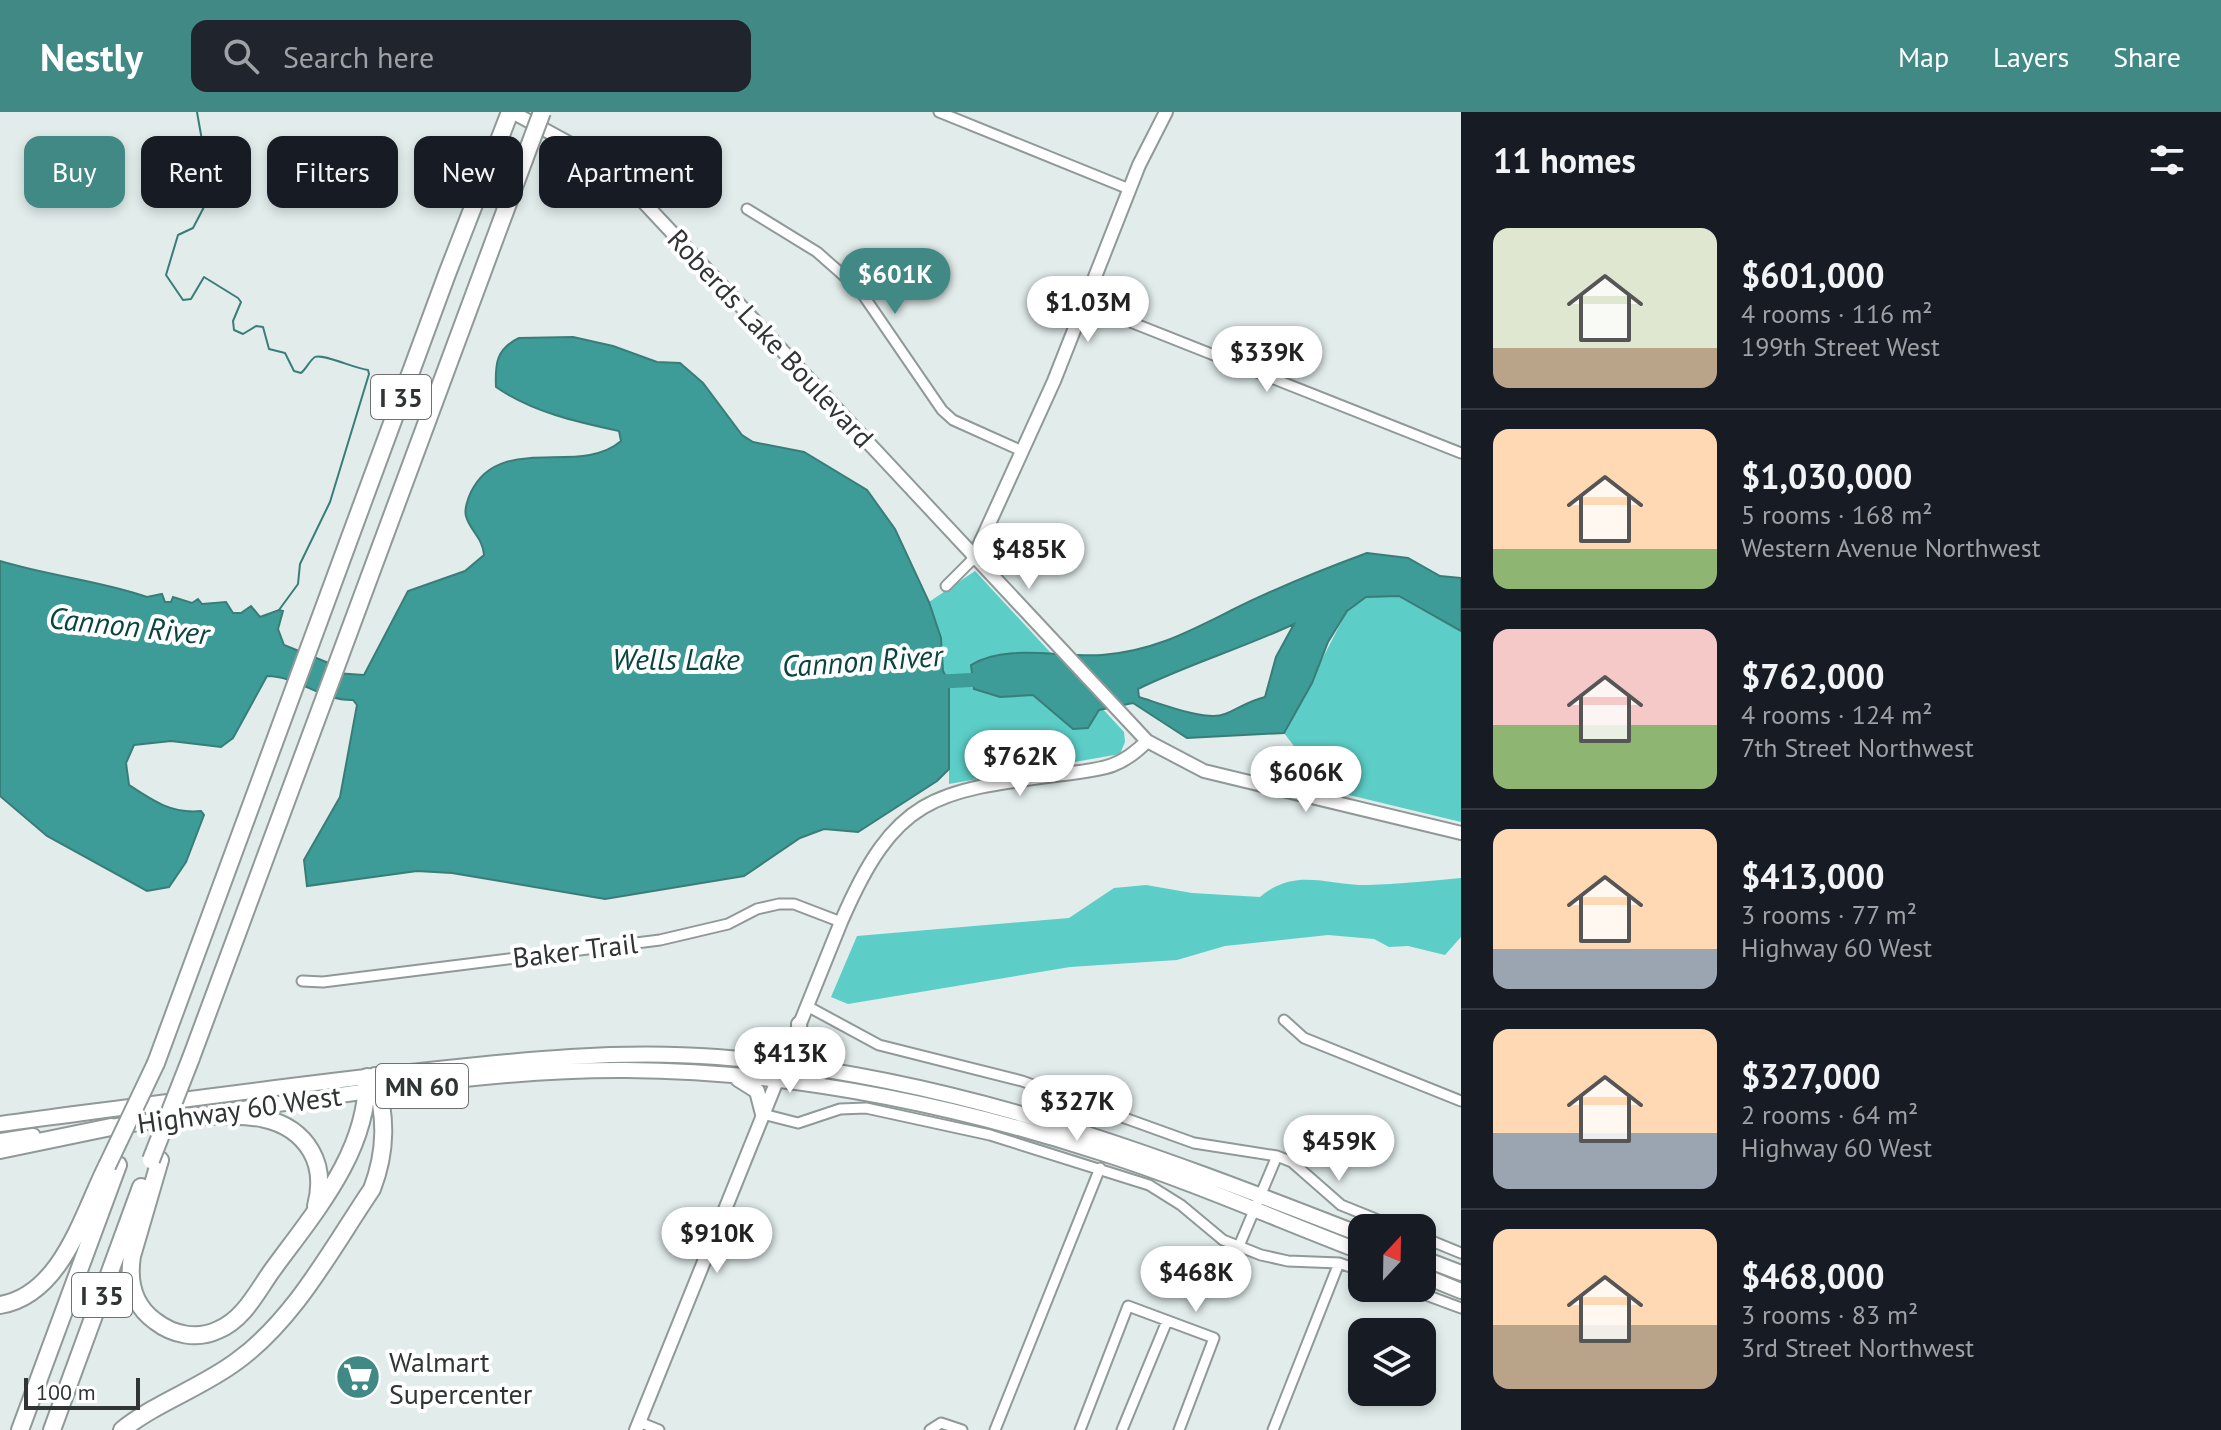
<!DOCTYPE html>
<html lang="en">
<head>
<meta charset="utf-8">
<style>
  :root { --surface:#171b24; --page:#20242c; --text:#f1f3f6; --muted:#9ea1a6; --line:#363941; --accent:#418984 }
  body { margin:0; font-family:"PT Sans",sans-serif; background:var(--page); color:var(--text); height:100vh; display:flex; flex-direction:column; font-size:30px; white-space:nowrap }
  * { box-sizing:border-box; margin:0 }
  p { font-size:26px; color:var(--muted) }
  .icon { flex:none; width:44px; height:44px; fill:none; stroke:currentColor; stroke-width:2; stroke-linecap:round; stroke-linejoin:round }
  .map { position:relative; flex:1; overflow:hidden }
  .side { display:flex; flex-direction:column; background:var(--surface); width:760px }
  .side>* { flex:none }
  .hud { position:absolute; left:24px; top:24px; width:760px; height:72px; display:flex; gap:16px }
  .needle { width:52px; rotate:22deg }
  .buttons { position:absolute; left:1348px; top:1102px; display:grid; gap:16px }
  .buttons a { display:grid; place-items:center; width:88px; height:88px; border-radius:16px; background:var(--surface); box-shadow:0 4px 12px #0003; font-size:40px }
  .scale { position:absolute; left:24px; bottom:20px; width:116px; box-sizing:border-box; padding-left:8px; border:4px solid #303434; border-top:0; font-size:22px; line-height:28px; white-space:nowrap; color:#303434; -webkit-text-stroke:6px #fff; paint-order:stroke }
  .price { position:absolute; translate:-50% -68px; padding:0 18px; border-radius:28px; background:#fff; color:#222; font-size:26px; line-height:52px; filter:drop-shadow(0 2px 4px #0008) }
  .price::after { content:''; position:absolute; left:50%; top:48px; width:24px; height:18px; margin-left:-12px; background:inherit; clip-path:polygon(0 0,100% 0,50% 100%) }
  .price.active { background:var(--accent); color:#fff }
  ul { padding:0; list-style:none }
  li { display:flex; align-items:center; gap:24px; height:200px; padding:0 32px }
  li+li { border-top:2px solid var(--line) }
  li span { display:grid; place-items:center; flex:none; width:224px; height:160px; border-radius:16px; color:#555 }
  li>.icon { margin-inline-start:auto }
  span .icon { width:96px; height:96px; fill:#fffc; stroke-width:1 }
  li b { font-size:34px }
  h2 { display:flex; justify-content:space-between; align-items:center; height:96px; padding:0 32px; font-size:34px }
  .chip { padding:0 28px; border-radius:16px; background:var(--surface); box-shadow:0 4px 12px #0003; font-size:28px; line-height:72px }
  .chip.active { background:var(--accent); color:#fff }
  header { display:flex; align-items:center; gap:48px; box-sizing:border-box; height:112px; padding:0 40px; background:var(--accent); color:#fff }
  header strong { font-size:38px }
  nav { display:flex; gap:44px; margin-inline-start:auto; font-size:28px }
  .search { width:560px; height:72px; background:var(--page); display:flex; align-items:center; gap:20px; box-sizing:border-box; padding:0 28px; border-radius:16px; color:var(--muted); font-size:30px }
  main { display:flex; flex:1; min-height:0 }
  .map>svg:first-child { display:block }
  .green { fill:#5ccec7 }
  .water { fill:#3d9c97; stroke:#397d79; stroke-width:2; fill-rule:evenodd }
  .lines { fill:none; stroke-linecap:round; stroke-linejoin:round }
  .stream { stroke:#397d79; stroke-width:2 }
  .river { stroke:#3d9c97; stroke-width:14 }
  .street-casing { stroke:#909998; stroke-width:13 }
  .secondary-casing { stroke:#909998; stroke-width:16 }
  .primary-casing { stroke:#909998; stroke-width:18 }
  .highway-casing { stroke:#909998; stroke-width:20 }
  .street { stroke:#fff; stroke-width:9 }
  .secondary { stroke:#fff; stroke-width:12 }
  .primary { stroke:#fff; stroke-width:14 }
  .highway { stroke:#fff; stroke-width:16 }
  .highway-bridge-casing { stroke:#909998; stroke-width:20; stroke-linecap:butt }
  .highway-bridge { stroke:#fff; stroke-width:16 }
  .labels { text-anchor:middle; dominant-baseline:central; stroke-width:8; stroke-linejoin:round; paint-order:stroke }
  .shield { fill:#fff; stroke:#6e7171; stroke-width:2 }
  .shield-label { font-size:26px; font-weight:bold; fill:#303434 }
  .street-label { font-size:28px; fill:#303434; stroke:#fff }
  .poi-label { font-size:28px; fill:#303434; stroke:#fff; text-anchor:start }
  .water-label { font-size:30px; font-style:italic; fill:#094441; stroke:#fff }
</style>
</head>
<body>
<header>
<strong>Nestly</strong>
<div class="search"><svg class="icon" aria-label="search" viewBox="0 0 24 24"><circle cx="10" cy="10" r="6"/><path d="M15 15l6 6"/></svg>Search here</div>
<nav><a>Map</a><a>Layers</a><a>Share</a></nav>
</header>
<main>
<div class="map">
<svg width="1461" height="1318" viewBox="0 0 1461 1318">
  <rect width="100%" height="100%" fill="#e1eceb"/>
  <path class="green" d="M 975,459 L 1124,620 L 1125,630 L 1120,642 L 949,672 L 949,570 L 943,559 L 941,526 L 929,490 Z
    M 1399,484 L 1461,519 L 1461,710 L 1291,669 L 1300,642 L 1284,621 L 1347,499 L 1366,485 Z
    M 1461,766 L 1461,825 L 1445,843 L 1408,834 L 1389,835 L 1374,827 L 1328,823 L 1225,834 L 1177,848 L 1070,855 L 848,892 L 831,885 L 857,824 L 1069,806 L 1114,776 L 1146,773 L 1192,781 L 1260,785 C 1295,755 1326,773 1367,773 C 1398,772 1430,769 1461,766 Z"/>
  <path class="water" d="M 573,225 L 613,234 L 657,250 L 680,251 L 703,271 L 742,323 L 753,330 L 804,340 L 867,378 L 895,417 L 929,490 L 941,526 L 943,559 L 949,570 L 949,657 L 937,669 L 858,720 L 824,717 L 800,726 L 744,764 L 605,787 L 452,761 L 417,759 L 307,774 L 304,748 L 340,685 L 357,593 L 353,588 C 321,589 298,564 267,564 L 233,626 L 221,635 L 171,629 L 134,633 L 126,651 L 129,673 C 153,689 172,702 201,699 L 204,703 L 186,750 L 169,775 L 147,779 L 47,724 L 0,684 L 0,449 C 49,464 102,469 147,485 L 162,482 L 165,490 L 171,490 L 173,485 L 192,491 L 198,487 L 202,492 L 226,490 L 233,501 L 241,501 L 251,494 L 260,505 L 279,498 L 283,499 L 278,517 L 284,533 L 336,554 L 335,561 L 364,563 L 408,479 L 465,459 L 484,443 C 483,426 470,419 466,404 C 464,398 468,386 471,380 C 500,320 580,365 621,329 L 619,319 C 577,310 532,300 496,275 C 495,252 496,237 519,226 Z
    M 1367,441 L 1408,446 L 1440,464 L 1461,466 L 1461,519 L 1399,484 L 1366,485 L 1347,499 L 1328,530 L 1312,571 L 1284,621 L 1187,626 L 1133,591 L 1099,598 L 1088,616 L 1073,617 L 1033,583 L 1000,585 L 974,577 L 971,553 C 1007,531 1060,546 1102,543 C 1153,539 1188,520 1232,498 C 1276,476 1321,458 1367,441 ZM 1294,512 L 1276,545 L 1265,585 C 1249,589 1239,596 1225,602 C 1206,610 1159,591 1139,585 L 1138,577 C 1189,552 1243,536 1294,512 Z"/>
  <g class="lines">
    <path class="stream" d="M 197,0 L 203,34 L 201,42 L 188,50 L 191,69 L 197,75 L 215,75 L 222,80 L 224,89 L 204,95 L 193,116 L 178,123 L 166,163 L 183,188 L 191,187 L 204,165 L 238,186 L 241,190 L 233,209 L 234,218 L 243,222 L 256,214 L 263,215 L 269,237 L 285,241 L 294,259 L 301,261 C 306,257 310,248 315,245 C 322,241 356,257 368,258 L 369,262 L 330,390 L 300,452 L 298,472 L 279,498"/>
    <path class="river" d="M 932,570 L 991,567"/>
    <g class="street-casing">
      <path id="street" d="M 939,0 L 1129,77
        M 747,97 L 817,140 L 859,177 L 942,298 L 953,308 L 1022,339
        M 1085,192 L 1461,341
        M 946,474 L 973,447
        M 302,869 L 323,870 L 660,828 L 728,812 L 757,797 L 779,792 L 794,792 L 841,810
        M 807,894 L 879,933 L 1022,969 L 1194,1031 L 1277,1044 L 1292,1050 L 1341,1093 L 1398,1116
        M 1284,908 L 1304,926 L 1461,989
        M 763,1002 L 798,1011 L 840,997 L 866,996 L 990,1023 L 1149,1073 L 1181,1093 L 1223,1128 L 1261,1143 L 1288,1149 L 1339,1151 L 1362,1159
        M 1422,1125 L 1461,1141
        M 1239,1134 L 1277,1044
        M 1407,1176 L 1461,1196
        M 639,1310 L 659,1318
        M 930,1318 L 941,1311 L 962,1318
        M 995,1318 L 1100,1056
        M 1080,1318 L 1128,1194 L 1214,1226 L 1179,1318
        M 1122,1318 L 1167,1209
        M 1273,1318 L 1339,1151"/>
    </g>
    <g class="secondary-casing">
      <path id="secondary" d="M 512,0 L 580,37 L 636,82 L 1147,629 L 1204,659 L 1461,721
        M 973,447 L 1054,269 L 1139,53 L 1166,0
        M 636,1318 L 841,810 C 896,682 935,679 1064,662 C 1101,657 1120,657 1147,629"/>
    </g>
    <g class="primary-casing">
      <path id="primary" d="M 799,912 L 801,937 L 826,953
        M 738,967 L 757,979 L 763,1002
        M 228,999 C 360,981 493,957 626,958 C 788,959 947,991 1102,1041 C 1190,1069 1276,1107 1362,1140
        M 0,1012 C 137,994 273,975 410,960 C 512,949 614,937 717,945 C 949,963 1147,1039 1362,1123
        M 117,1014 L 176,1006
        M 0,1029 L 33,1024
        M 1422,1146 L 1461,1161
        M 1422,1163 L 1461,1179"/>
    </g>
    <g class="highway-casing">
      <path id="highway" d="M 191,946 L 524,48
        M 156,951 L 447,162 L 510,0
        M 179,1005 C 224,1005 284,993 311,1039 C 321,1056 321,1075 316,1094
        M 0,1038 L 111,1015
        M 160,1048 L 132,1144 C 128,1169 133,1193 155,1209 C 173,1223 197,1228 218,1218 C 243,1208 257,1180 271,1160 C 313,1102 368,1041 367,965
        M 0,1193 C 62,1183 83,1101 107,1054
        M 20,1318 L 118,1053
        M 52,1318 L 141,1075
        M 122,1318 C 157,1290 201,1276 237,1249 C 295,1207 332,1136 372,1077 C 387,1038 386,1004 375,964"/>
    </g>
    <use href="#street" class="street"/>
    <use href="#secondary" class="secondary"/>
    <use href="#primary" class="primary"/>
    <use href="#highway" class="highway"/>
    <g class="highway-bridge-casing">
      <path id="highway-bridge" d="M 524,48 L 542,0
        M 151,1048 L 191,946
        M 107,1054 L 156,951"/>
    </g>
    <use href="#highway-bridge" class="highway-bridge"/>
  </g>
  <defs>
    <g id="supermarket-disc" transform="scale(2.3)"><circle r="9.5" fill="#418984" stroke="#fff"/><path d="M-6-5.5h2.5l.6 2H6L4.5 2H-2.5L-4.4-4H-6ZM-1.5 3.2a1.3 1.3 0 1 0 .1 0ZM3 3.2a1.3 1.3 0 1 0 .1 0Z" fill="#fff"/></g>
  </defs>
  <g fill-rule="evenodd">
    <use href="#supermarket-disc" x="358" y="1265"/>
  </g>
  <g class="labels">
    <g class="shield">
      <rect x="371" y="263" width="60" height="44" rx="6"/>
      <rect x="376" y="952" width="92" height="44" rx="6"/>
      <rect x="72" y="1161" width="60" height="44" rx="6"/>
    </g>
    <g class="shield-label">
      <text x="401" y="285">I 35</text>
      <text x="422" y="974">MN 60</text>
      <text x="102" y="1183">I 35</text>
    </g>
    <g class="street-label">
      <text transform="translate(771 226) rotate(47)">Roberds Lake Boulevard</text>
      <text transform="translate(575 838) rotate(-7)">Baker Trail</text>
      <text transform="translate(239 997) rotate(-8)">Highway 60 West</text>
    </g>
    <g class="poi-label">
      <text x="389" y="1249">Walmart<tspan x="389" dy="32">Supercenter</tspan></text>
    </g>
    <g class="water-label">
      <text transform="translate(129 513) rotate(6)">Cannon River</text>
      <text x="676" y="546">Wells Lake</text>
      <text transform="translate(862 548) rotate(-4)">Cannon River</text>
    </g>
  </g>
</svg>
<div class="buttons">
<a><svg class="needle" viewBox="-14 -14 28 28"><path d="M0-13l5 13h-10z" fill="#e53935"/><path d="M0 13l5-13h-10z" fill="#9ea1a6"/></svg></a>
<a><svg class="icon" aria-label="layers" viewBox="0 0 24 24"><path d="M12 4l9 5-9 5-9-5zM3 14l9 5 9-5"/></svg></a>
</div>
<div class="scale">100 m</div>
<b class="price active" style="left:895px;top:204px">$601K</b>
<b class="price" style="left:1088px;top:232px">$1.03M</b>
<b class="price" style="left:1267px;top:282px">$339K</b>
<b class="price" style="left:1029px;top:479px">$485K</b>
<b class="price" style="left:1020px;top:686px">$762K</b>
<b class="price" style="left:1306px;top:702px">$606K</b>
<b class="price" style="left:790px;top:983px">$413K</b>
<b class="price" style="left:1077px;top:1031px">$327K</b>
<b class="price" style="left:1339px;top:1071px">$459K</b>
<b class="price" style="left:717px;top:1163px">$910K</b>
<b class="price" style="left:1196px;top:1202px">$468K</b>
<div class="hud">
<a class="chip active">Buy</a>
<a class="chip">Rent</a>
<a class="chip">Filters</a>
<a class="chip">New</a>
<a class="chip">Apartment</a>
</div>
</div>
<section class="side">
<h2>11 homes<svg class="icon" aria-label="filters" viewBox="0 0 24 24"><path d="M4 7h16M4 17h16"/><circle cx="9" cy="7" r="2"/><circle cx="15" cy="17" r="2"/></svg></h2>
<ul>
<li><span style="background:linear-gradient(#dfe7d0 75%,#b9a48a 0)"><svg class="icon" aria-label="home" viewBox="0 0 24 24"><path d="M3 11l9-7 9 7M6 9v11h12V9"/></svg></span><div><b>$601,000</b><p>4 rooms · 116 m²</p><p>199th Street West</p></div></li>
<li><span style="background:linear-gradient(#ffd9b3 75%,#8fb573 0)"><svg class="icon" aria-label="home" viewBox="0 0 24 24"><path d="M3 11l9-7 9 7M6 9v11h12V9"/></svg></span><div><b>$1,030,000</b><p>5 rooms · 168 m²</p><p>Western Avenue Northwest</p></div></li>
<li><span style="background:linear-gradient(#f6c9c9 60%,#8fb573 0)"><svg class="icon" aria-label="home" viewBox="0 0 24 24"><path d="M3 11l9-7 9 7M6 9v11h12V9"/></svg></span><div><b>$762,000</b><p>4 rooms · 124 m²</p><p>7th Street Northwest</p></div></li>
<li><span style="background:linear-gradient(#ffd9b3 75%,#9aa5b1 0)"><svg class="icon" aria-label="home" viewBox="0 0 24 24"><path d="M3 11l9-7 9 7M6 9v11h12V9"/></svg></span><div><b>$413,000</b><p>3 rooms · 77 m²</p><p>Highway 60 West</p></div></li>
<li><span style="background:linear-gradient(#ffd9b3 65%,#9aa5b1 0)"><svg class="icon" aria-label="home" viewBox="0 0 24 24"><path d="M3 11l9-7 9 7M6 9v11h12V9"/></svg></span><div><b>$327,000</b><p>2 rooms · 64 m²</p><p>Highway 60 West</p></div></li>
<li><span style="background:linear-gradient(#ffd9b3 60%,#b9a48a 0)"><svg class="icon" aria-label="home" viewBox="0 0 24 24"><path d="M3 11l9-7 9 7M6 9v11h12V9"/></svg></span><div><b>$468,000</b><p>3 rooms · 83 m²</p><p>3rd Street Northwest</p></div></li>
</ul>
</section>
</main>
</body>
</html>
